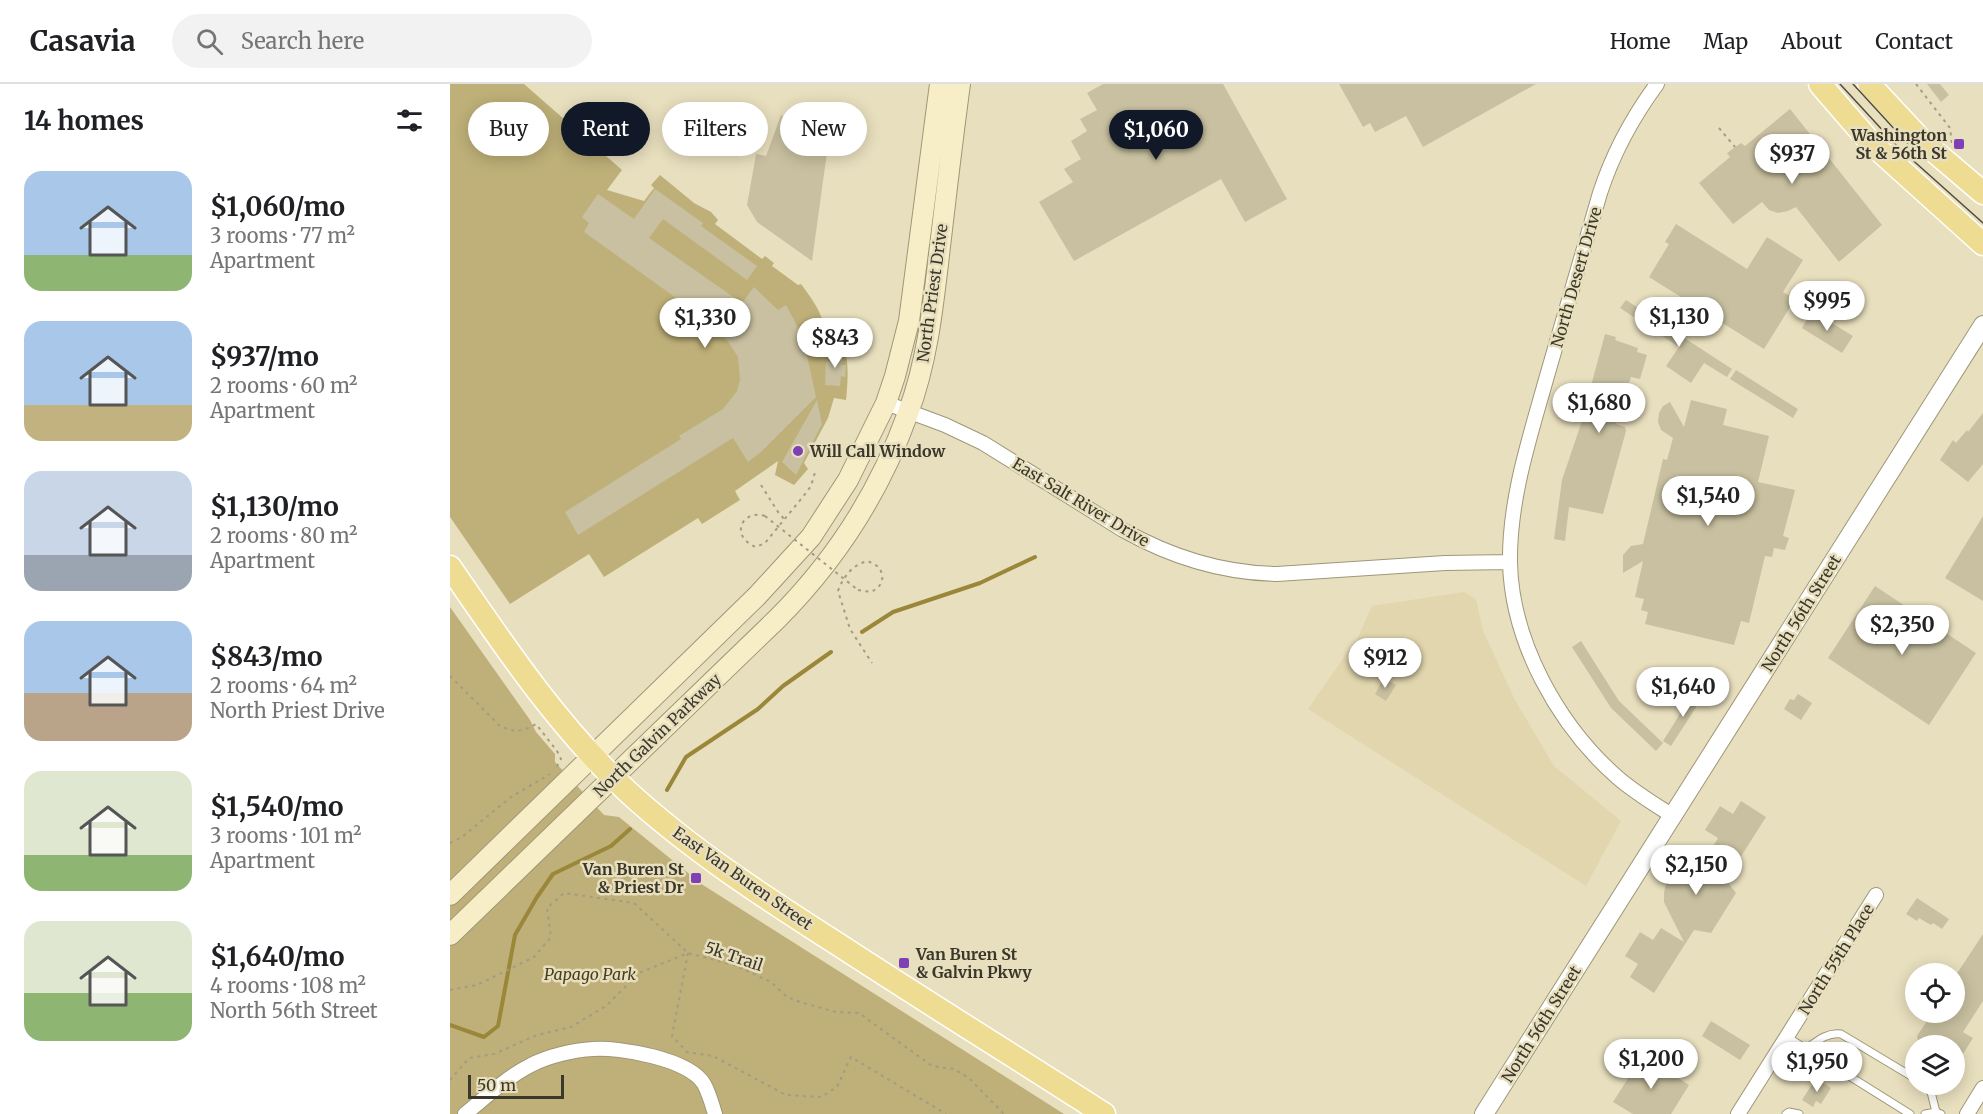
<!DOCTYPE html>
<html lang="en">
<head>
<meta charset="utf-8">
<style>
  :root { --surface:#fff; --page:#f2f2f2; --text:#202124; --muted:#757577; --line:#e0e0e0; --accent:#111827 }
  body { margin:0; font-family:Merriweather,serif; background:var(--page); color:var(--text); height:100vh; display:flex; flex-direction:column; font-size:22px; white-space:nowrap }
  * { box-sizing:border-box; margin:0 }
  p { font-size:20px; color:var(--muted) }
  .icon { flex:none; width:33px; height:33px; fill:none; stroke:currentColor; stroke-width:2; stroke-linecap:round; stroke-linejoin:round }
  .map { position:relative; flex:1; overflow:hidden }
  .side { display:flex; flex-direction:column; background:var(--surface); width:450px }
  .side>* { flex:none }
  .banner { position:absolute; left:18px; top:18px; width:570px; height:54px; display:flex; gap:12px }
  .tools { position:absolute; left:1455px; top:879px; display:grid; gap:12px }
  .tools a { display:grid; place-items:center; width:60px; height:60px; border-radius:50%; background:var(--surface); box-shadow:0 3px 15px #0003; font-size:30px }
  .scale { position:absolute; left:18px; bottom:15px; width:96px; box-sizing:border-box; padding-left:6px; border:3px solid #3b382b; border-top:0; font-size:16px; line-height:21px; white-space:nowrap; color:#3b382b; -webkit-text-stroke:4px #e8dfbe; paint-order:stroke }
  .price { position:absolute; translate:-50% -51px; padding:0 14px; border-radius:21px; background:#fff; color:#222; font-size:20px; line-height:39px; filter:drop-shadow(0 2px 3px #0008) }
  .price::after { content:''; position:absolute; left:50%; top:36px; width:18px; height:14px; margin-left:-9px; background:inherit; clip-path:polygon(0 0,100% 0,50% 100%) }
  .price.active { background:var(--accent); color:#fff }
  ul { padding:0; list-style:none }
  li { display:flex; align-items:center; gap:18px; height:150px; padding:0 24px }
  li span { display:grid; place-items:center; flex:none; width:168px; height:120px; border-radius:18px; color:#555 }
  li>.icon { margin-inline-start:auto }
  span .icon { width:72px; height:72px; fill:#fffc; stroke-width:1 }
  li b { font-size:26px }
  h2 { display:flex; justify-content:space-between; align-items:center; height:72px; padding:0 24px; font-size:26px }
  .tag { padding:0 21px; border-radius:27px; background:var(--surface); box-shadow:0 3px 15px #0003; font-size:21px; line-height:54px }
  .tag.active { background:var(--accent); color:#fff }
  header { display:flex; align-items:center; gap:36px; box-sizing:border-box; height:84px; padding:0 30px; background:var(--surface); border-bottom:2px solid var(--line) }
  header strong { font-size:28px }
  nav { display:flex; gap:33px; margin-inline-start:auto; font-size:21px }
  .search { width:420px; height:54px; background:var(--page); display:flex; align-items:center; gap:15px; box-sizing:border-box; padding:0 21px; border-radius:33px; color:var(--muted); font-size:22px }
  main { display:flex; flex:1; min-height:0 }
  .map>svg:first-child { display:block }
  .built { fill:#e1d6ae }
  .green { fill:#beb078 }
  .lines { fill:none; stroke-linecap:round; stroke-linejoin:round }
  .stream { stroke:#9a8739; stroke-width:4 }
  .building { fill:#c8c0a0 }
  .service-casing { stroke:#9e9778; stroke-width:9 }
  .minor-casing { stroke:#9e9778; stroke-width:16 }
  .tertiary-casing { stroke:#9e9778; stroke-width:20 }
  .secondary-casing { stroke:#9e9778; stroke-width:22 }
  .primary-casing { stroke:#fff; stroke-width:25 }
  .path { stroke:#a39c83; stroke-width:2; stroke-dasharray:3 4.5; stroke-linecap:butt }
  .service { stroke:#fff; stroke-width:7 }
  .minor { stroke:#fff; stroke-width:14 }
  .tertiary { stroke:#fff; stroke-width:18 }
  .secondary { stroke:#f7eec8; stroke-width:20 }
  .primary { stroke:#eedc92; stroke-width:22 }
  .tram { stroke:#504c3d; stroke-width:1.5 }
  .path-bridge { stroke:#a39c83; stroke-width:2; stroke-dasharray:3 4.5; stroke-linecap:butt }
  .poi-dot { fill:#7f40b5; stroke:#e8dfbe; stroke-width:2 }
  .labels { text-anchor:middle; dominant-baseline:central; stroke-width:5; stroke-linejoin:round; paint-order:stroke }
  .poi-label { font-size:16px; font-weight:bold; fill:#3b382b; stroke:#e8dfbe; text-anchor:end }
  .street-label { font-size:16px; fill:#3b382b; stroke:#e8dfbe }
  .park-label { font-size:16px; font-style:italic; fill:#463e1c; stroke:#e8dfbe }
</style>
</head>
<body>
<header>
<strong>Casavia</strong>
<div class="search"><svg class="icon" aria-label="search" viewBox="0 0 24 24"><circle cx="10" cy="10" r="6"/><path d="M15 15l6 6"/></svg>Search here</div>
<nav><a>Home</a><a>Map</a><a>About</a><a>Contact</a></nav>
</header>
<main>
<section class="side">
<h2>14 homes<svg class="icon" aria-label="filters" viewBox="0 0 24 24"><path d="M4 7h16M4 17h16"/><circle cx="9" cy="7" r="2"/><circle cx="15" cy="17" r="2"/></svg></h2>
<ul>
<li><span style="background:linear-gradient(#a9c7e8 70%,#8fb573 0)"><svg class="icon" aria-label="home" viewBox="0 0 24 24"><path d="M3 11l9-7 9 7M6 9v11h12V9"/></svg></span><div><b>$1,060/mo</b><p>3 rooms · 77 m²</p><p>Apartment</p></div></li>
<li><span style="background:linear-gradient(#a9c7e8 70%,#c2b280 0)"><svg class="icon" aria-label="home" viewBox="0 0 24 24"><path d="M3 11l9-7 9 7M6 9v11h12V9"/></svg></span><div><b>$937/mo</b><p>2 rooms · 60 m²</p><p>Apartment</p></div></li>
<li><span style="background:linear-gradient(#c9d6e8 70%,#9aa5b1 0)"><svg class="icon" aria-label="home" viewBox="0 0 24 24"><path d="M3 11l9-7 9 7M6 9v11h12V9"/></svg></span><div><b>$1,130/mo</b><p>2 rooms · 80 m²</p><p>Apartment</p></div></li>
<li><span style="background:linear-gradient(#a9c7e8 60%,#b9a48a 0)"><svg class="icon" aria-label="home" viewBox="0 0 24 24"><path d="M3 11l9-7 9 7M6 9v11h12V9"/></svg></span><div><b>$843/mo</b><p>2 rooms · 64 m²</p><p>North Priest Drive</p></div></li>
<li><span style="background:linear-gradient(#dfe7d0 70%,#8fb573 0)"><svg class="icon" aria-label="home" viewBox="0 0 24 24"><path d="M3 11l9-7 9 7M6 9v11h12V9"/></svg></span><div><b>$1,540/mo</b><p>3 rooms · 101 m²</p><p>Apartment</p></div></li>
<li><span style="background:linear-gradient(#dfe7d0 60%,#8fb573 0)"><svg class="icon" aria-label="home" viewBox="0 0 24 24"><path d="M3 11l9-7 9 7M6 9v11h12V9"/></svg></span><div><b>$1,640/mo</b><p>4 rooms · 108 m²</p><p>North 56th Street</p></div></li>
</ul>
</section>
<div class="map">
<svg width="1533" height="1030" viewBox="0 0 1533 1030">
  <rect width="100%" height="100%" fill="#e8dfbe"/>
  <path class="built" d="M 1014,508 L 1026,515 L 1033,547 L 1065,616 L 1104,682 L 1171,737 L 1136,802 L 858,625 L 908,553 L 922,522 Z"/>
  <path class="green" d="M 0,0 L 74,0 L 172,86 L 157,106 L 194,117 L 204,104 L 201,101 L 210,91 L 244,119 L 261,128 L 268,136 L 265,140 L 312,175 L 315,172 L 324,179 L 322,182 L 348,201 L 351,200 C 365,219 377,235 375,259 L 394,261 C 399,279 398,297 396,316 L 384,314 L 378,334 L 354,379 L 358,385 L 344,401 L 325,391 L 328,377 L 285,407 L 290,416 L 252,440 L 248,434 L 154,493 L 139,470 L 60,520 L 0,433 Z
    M 0,523 L 80,636 L 86,648 L 105,670 L 105,678 L 154,731 L 169,733 L 253,801 L 614,1030 L 0,1030 Z"/>
  <g class="lines">
    <path class="stream" d="M 412,548 L 443,528 L 530,499 L 585,473
      M 217,706 L 236,673 L 308,625 L 333,602 L 381,568
      M 0,941 L 34,953 L 48,942 L 65,851 L 87,813 L 103,790 L 161,762 L 180,745"/>
  </g>
  <path class="building" d="M 653,0 L 773,0 L 837,115 L 795,138 L 771,95 L 624,177 L 589,118 L 623,98 L 614,85 L 631,75 L 621,57 L 637,47 L 630,35 L 647,26 L 637,9 Z
    M 889,0 L 1086,0 L 973,63 L 956,32 L 925,48 L 920,39 L 913,43 Z
    M 1477,0 L 1490,0 L 1499,11 L 1491,18 Z
    M 1340,25 L 1432,141 L 1389,178 L 1346,123 L 1338,127 L 1328,129 L 1319,126 L 1312,118 L 1283,140 L 1249,99 L 1280,73 L 1277,69 L 1291,59 L 1295,62 Z
    M 331,31 L 378,61 L 362,177 L 307,138 L 297,121 L 306,70 L 316,72 Z
    M 205,105 L 253,139 L 251,142 L 307,182 L 297,196 L 213,135 L 199,154 L 292,219 L 304,203 L 328,226 L 336,221 L 353,253 L 366,313 L 311,368 L 298,378 L 283,354 L 128,451 L 115,428 L 231,355 L 229,352 L 273,325 L 287,307 L 290,296 L 288,273 L 277,256 L 234,224 L 236,221 L 134,148 L 139,139 L 132,133 L 148,110 L 184,135 Z
    M 1226,140 L 1297,185 L 1317,153 L 1353,176 L 1333,208 L 1345,215 L 1314,265 L 1199,193 L 1219,160 L 1215,158 Z
    M 1176,216 L 1282,285 L 1277,293 L 1254,279 L 1241,299 L 1216,282 L 1229,263 L 1170,224 Z
    M 1362,227 L 1403,252 L 1392,269 L 1352,244 Z
    M 1155,250 L 1166,253 L 1165,256 L 1188,264 L 1187,268 L 1197,271 L 1190,295 L 1181,293 L 1166,340 L 1175,343 L 1176,347 L 1153,430 L 1119,423 L 1115,457 L 1104,455 L 1112,396 L 1140,313 L 1138,313 Z
    M 381,266 L 393,267 L 392,281 L 396,281 L 395,293 L 391,292 L 390,302 L 375,301 L 376,278 L 380,278 Z
    M 1286,286 L 1348,325 L 1343,334 L 1280,295 Z
    M 367,316 L 372,340 L 346,391 L 332,378 Z
    M 1241,316 L 1277,325 L 1273,341 L 1319,352 L 1308,398 L 1345,406 L 1333,452 L 1339,454 L 1335,466 L 1324,464 L 1322,473 L 1315,472 L 1299,539 L 1291,537 L 1284,561 L 1195,540 L 1198,528 L 1191,526 L 1194,515 L 1185,513 L 1193,477 L 1173,489 L 1173,471 L 1181,462 L 1193,460 L 1213,375 L 1217,376 L 1223,354 L 1211,346 L 1208,338 L 1209,329 L 1213,322 L 1220,318 L 1234,343 Z
    M 1533,329 L 1533,380 L 1518,398 L 1490,376 L 1503,356 L 1506,359 L 1517,346 L 1518,348 Z
    M 1533,432 L 1533,517 L 1495,494 Z
    M 1425,502 L 1526,569 L 1479,641 L 1378,574 Z
    M 1131,557 L 1169,617 L 1213,659 L 1206,667 L 1161,624 L 1122,563 Z
    M 934,594 L 946,601 L 936,617 L 925,610 Z
    M 1245,606 L 1254,611 L 1221,662 L 1213,657 Z
    M 1348,610 L 1362,619 L 1351,636 L 1334,625 L 1340,615 L 1344,616 Z
    M 1291,717 L 1316,733 L 1276,796 L 1286,809 L 1261,849 L 1244,846 L 1204,909 L 1180,893 L 1188,880 L 1175,872 L 1190,848 L 1203,856 L 1211,844 L 1234,858 L 1214,818 L 1214,809 L 1216,799 L 1226,787 L 1239,780 L 1282,780 L 1260,767 L 1268,754 L 1255,746 L 1270,722 L 1283,730 Z
    M 1467,814 L 1499,835 L 1492,845 L 1483,839 L 1481,841 L 1469,834 L 1467,837 L 1456,830 Z
    M 1533,850 L 1533,917 L 1513,948 L 1523,954 L 1504,984 L 1504,962 L 1469,962 L 1467,952 L 1483,928 L 1504,928 L 1504,894 Z
    M 1261,937 L 1300,961 L 1290,976 L 1252,952 Z
    M 1193,971 L 1239,1001 L 1221,1030 L 1183,1030 L 1163,1018 Z
    M 1366,994 L 1381,1004 L 1371,1020 L 1366,1017 L 1363,1023 L 1352,1016 Z"/>
  <g class="lines">
    <g class="service-casing">
      <path id="service" d="M 1337,953 L 1460,1030
        M 1356,965 C 1367,957 1377,948 1391,950 L 1466,995
        M 1473,1000 L 1481,1008 L 1486,1028
        M 1336,1030 L 1339,1028 L 1349,1030
        M 1475,1030 L 1486,1028 L 1491,1030"/>
    </g>
    <g class="minor-casing">
      <path id="minor" d="M 1207,0 C 1182,34 1163,69 1150,109 C 1132,170 1115,231 1097,292 C 1080,353 1059,415 1060,479 C 1062,558 1108,641 1167,693 C 1184,708 1204,720 1223,732
        M 436,319 L 495,341 L 533,359 L 673,446 C 721,473 772,489 827,490 L 995,479 L 1060,478
        M 15,1030 C 36,1013 57,993 81,981 C 98,972 124,966 143,965 C 170,963 239,975 254,1000 C 259,1009 262,1020 265,1030
        M 1288,1030 L 1426,811
        M 1517,1030 L 1533,1004"/>
    </g>
    <g class="tertiary-casing">
      <path id="tertiary" d="M 1034,1030 L 1533,241"/>
    </g>
    <g class="secondary-casing">
      <path id="secondary" d="M 0,811 L 307,512 L 361,453 L 398,396 L 436,319 L 445,292 L 459,237 L 490,0
        M 0,851 L 327,535 C 386,476 430,407 458,329 C 479,273 484,213 491,154 C 497,103 503,51 510,0"/>
    </g>
    <g class="primary-casing">
      <path id="primary" d="M 1370,0 L 1421,59 L 1533,160
        M 1419,0 L 1472,57 L 1533,109
        M 0,483 C 54,562 107,641 177,707 C 240,765 314,813 386,859 C 475,917 565,973 654,1030"/>
    </g>
    <path class="path" d="M 1466,0 L 1500,44 L 1502,60
      M 1269,44 L 1285,63
      M 311,401 L 328,428 L 335,436
      M 315,432 C 292,425 279,452 306,463 L 315,459 L 356,409 L 361,402 L 366,385
      M 408,506 L 421,508 C 433,502 435,494 429,483 L 418,477 C 403,480 393,493 388,507 L 400,545 L 422,579
      M 0,592 L 49,641 C 62,649 73,648 86,640 L 107,667 L 111,675 L 106,684
      M 0,759 L 12,753 L 61,713 L 100,690
      M 238,869 L 222,952 L 237,968 L 263,972 L 336,1011 L 371,1013 L 387,1003 L 401,973 L 496,1030
      M 0,906 L 27,901 L 84,873 L 101,853 L 97,824 L 114,809 L 184,819 L 238,869
      M 0,996 L 19,974 L 44,970 L 87,951 L 121,943 L 156,922 L 189,889 L 238,869 L 284,881 L 321,898 L 337,913 L 350,918 L 386,928 L 409,929 L 482,982 L 504,985 L 519,994 L 554,1030"/>
    <use href="#service" class="service"/>
    <use href="#minor" class="minor"/>
    <use href="#tertiary" class="tertiary"/>
    <use href="#secondary" class="secondary"/>
    <use href="#primary" class="primary"/>
    <path class="tram" d="M 1390,0 L 1448,63 L 1533,139
      M 1403,0 L 1460,62"/>
    <path class="path-bridge" d="M 315,432 L 408,506"/>
  </g>
  <g class="poi-dot">
    <rect x="1503" y="54" width="12" height="12" rx="3"/>
    <circle cx="348" cy="367" r="6"/>
    <rect x="240" y="788" width="12" height="12" rx="3"/>
    <rect x="448" y="873" width="12" height="12" rx="3"/>
  </g>
  <g class="labels">
    <g class="poi-label">
      <text x="1497" y="51">Washington<tspan x="1497" dy="18">St &amp; 56th St</tspan></text>
      <text x="360" y="367" text-anchor="start">Will Call Window</text>
      <text x="234" y="785">Van Buren St<tspan x="234" dy="18">&amp; Priest Dr</tspan></text>
      <text x="466" y="870" text-anchor="start">Van Buren St<tspan x="466" dy="18">&amp; Galvin Pkwy</tspan></text>
    </g>
    <g class="street-label">
      <text transform="translate(1126 193) rotate(-74)">North Desert Drive</text>
      <text transform="translate(482 209) rotate(-82)">North Priest Drive</text>
      <text transform="translate(631 418) rotate(31)">East Salt River Drive</text>
      <text transform="translate(1351 529) rotate(-58)">North 56th Street</text>
      <text transform="translate(207 651) rotate(-44)">North Galvin Parkway</text>
      <text transform="translate(293 794) rotate(35)">East Van Buren Street</text>
      <text transform="translate(284 872) rotate(19)">5k Trail</text>
      <text transform="translate(1386 875) rotate(-58)">North 55th Place</text>
      <text transform="translate(1091 940) rotate(-58)">North 56th Street</text>
    </g>
    <g class="park-label">
      <text x="140" y="890">Papago Park</text>
    </g>
  </g>
</svg>
<div class="tools">
<a><svg class="icon" aria-label="locate" viewBox="0 0 24 24"><circle cx="12" cy="12" r="6"/><path d="M12 2v4M12 18v4M2 12h4M18 12h4"/></svg></a>
<a><svg class="icon" aria-label="layers" viewBox="0 0 24 24"><path d="M12 4l9 5-9 5-9-5zM3 14l9 5 9-5"/></svg></a>
</div>
<div class="scale">50 m</div>
<b class="price active" style="left:706px;top:77px">$1,060</b>
<b class="price" style="left:1342px;top:101px">$937</b>
<b class="price" style="left:1377px;top:248px">$995</b>
<b class="price" style="left:1229px;top:264px">$1,130</b>
<b class="price" style="left:255px;top:265px">$1,330</b>
<b class="price" style="left:385px;top:285px">$843</b>
<b class="price" style="left:1149px;top:350px">$1,680</b>
<b class="price" style="left:1258px;top:443px">$1,540</b>
<b class="price" style="left:1452px;top:572px">$2,350</b>
<b class="price" style="left:935px;top:605px">$912</b>
<b class="price" style="left:1233px;top:634px">$1,640</b>
<b class="price" style="left:1246px;top:812px">$2,150</b>
<b class="price" style="left:1201px;top:1006px">$1,200</b>
<b class="price" style="left:1367px;top:1009px">$1,950</b>
<div class="banner">
<a class="tag">Buy</a>
<a class="tag active">Rent</a>
<a class="tag">Filters</a>
<a class="tag">New</a>
</div>
</div>
</main>
</body>
</html>
